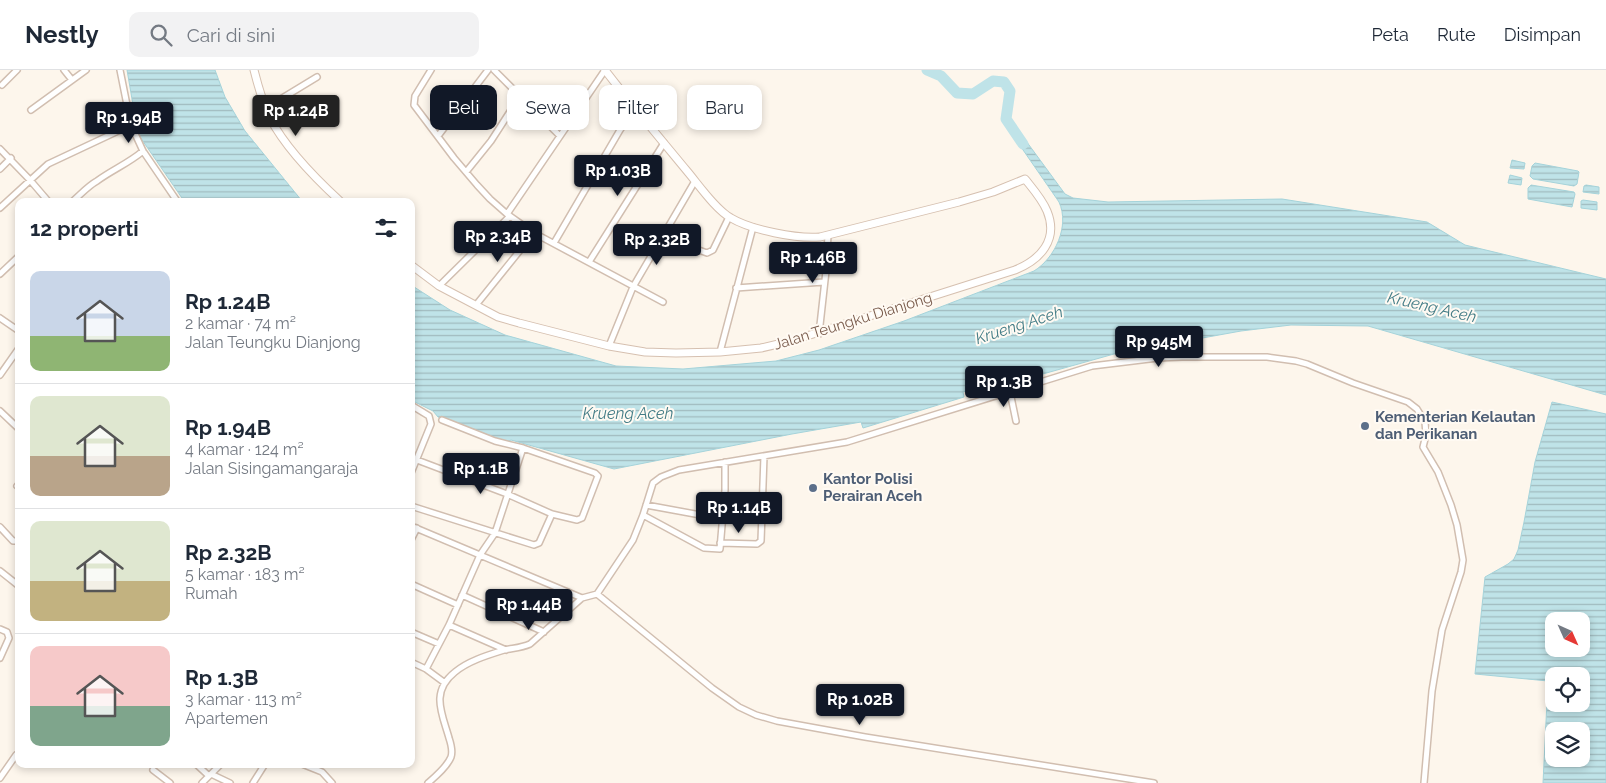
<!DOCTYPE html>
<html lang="id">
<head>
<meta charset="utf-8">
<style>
  :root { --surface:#fff; --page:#f2f2f3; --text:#1f2937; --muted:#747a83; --line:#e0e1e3; --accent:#111827 }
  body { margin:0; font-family:Raleway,sans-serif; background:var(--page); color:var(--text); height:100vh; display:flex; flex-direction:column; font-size:19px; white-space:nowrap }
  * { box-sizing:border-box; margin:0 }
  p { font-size:16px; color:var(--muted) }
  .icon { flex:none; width:28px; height:28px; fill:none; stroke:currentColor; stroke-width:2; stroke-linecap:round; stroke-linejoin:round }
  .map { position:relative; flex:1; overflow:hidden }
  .panel { position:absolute; left:15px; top:128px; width:400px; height:570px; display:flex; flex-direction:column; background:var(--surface); border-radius:10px; box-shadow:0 2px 8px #0003 }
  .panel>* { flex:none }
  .guide { position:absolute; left:430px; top:15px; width:475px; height:45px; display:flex; gap:10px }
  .needle { width:32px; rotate:135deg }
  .fabs { position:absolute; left:1545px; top:542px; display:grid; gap:10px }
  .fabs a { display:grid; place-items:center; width:45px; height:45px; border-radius:10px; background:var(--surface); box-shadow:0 2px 8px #0003; font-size:25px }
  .price { position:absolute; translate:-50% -42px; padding:0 11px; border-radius:5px; background:var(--accent); color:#fff; font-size:16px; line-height:32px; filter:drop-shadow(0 1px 2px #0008) }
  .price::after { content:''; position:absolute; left:50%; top:30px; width:15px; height:11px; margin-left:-8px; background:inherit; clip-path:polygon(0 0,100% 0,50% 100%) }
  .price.selected { background:#222; color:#fff }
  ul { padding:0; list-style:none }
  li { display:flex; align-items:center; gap:15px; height:125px; padding:0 15px }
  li+li { border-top:1px solid var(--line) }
  li span { display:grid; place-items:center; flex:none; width:140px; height:100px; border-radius:10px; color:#555 }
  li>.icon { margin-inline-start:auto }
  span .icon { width:60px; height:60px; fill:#fffc; stroke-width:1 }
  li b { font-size:21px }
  h2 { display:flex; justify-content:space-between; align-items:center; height:60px; padding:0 15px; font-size:21px }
  .tag { padding:0 18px; border-radius:10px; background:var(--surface); box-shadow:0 2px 8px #0003; font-size:18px; line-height:45px }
  .tag.selected { background:var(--accent); color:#fff }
  header { display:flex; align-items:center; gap:30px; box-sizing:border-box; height:70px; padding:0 25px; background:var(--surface); border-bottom:1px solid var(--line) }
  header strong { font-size:24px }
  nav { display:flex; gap:28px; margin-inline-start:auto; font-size:18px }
  .search { width:350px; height:45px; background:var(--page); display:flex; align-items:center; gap:12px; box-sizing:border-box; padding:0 18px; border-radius:10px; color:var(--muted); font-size:19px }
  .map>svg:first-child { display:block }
  .water { fill:url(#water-rules); stroke:#a5d3da; fill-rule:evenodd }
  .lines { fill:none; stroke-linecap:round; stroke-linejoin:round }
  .river { stroke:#bfe3e8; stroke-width:11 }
  .street-casing { stroke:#d1beb0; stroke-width:8 }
  .secondary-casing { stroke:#d6c0b0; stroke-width:9 }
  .street { stroke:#fff; stroke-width:5 }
  .secondary { stroke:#fff; stroke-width:7 }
  .service-dot { fill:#5c6f8a; stroke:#fffaf3; stroke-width:2 }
  .labels { text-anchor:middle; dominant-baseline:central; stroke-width:4; stroke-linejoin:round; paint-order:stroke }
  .street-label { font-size:15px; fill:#7a5c4d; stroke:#fffaf3 }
  .service-label { font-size:15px; font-weight:bold; fill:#4e5e75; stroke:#fffaf3; text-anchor:start }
  .water-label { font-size:16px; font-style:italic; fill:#437c86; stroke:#fffaf3 }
</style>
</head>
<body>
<header>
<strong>Nestly</strong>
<div class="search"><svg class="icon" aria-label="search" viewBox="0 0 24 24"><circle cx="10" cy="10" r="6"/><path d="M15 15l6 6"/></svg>Cari di sini</div>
<nav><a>Peta</a><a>Rute</a><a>Disimpan</a></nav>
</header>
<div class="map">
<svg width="1606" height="713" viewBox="0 0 1606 713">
  <defs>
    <pattern id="water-rules" width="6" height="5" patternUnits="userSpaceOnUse" patternTransform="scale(1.25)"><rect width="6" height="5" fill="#bfe3e8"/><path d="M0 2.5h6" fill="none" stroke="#a0bbbe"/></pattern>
  </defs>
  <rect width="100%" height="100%" fill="#fdf6ec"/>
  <path class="water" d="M 127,0 L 215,0 L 225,27 L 245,61 L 302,131 L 184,131 L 138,64 Z
    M 1018,60 L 1065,124 L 1073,128 L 1108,132 L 1282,129 L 1427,152 L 1465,175 L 1606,209 L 1606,325 L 1368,256 L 1291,255 L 1241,261 L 1114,284 L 993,318 L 991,314 L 963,322 L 964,327 L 863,358 L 861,352 L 792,364 L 614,399 L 511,370 L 505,373 L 438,347 L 433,341 L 411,330 L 411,215 L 450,240 L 505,265 L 616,296 L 683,299 L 776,291 L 819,280 L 904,251 L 1034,201 C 1055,188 1070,156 1059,132 L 1012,64 Z
    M 1512,90 L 1525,93 L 1524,99 L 1510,98 Z
    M 1535,93 L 1578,101 L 1579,102 L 1577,114 L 1574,116 L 1533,109 L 1530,106 L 1532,96 Z
    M 1510,105 L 1522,108 L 1521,115 L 1508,113 Z
    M 1531,115 L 1574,122 L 1575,124 L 1572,137 L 1528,129 L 1528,118 Z
    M 1586,115 L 1599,117 L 1599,124 L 1583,122 L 1584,116 Z
    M 1583,130 L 1597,132 L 1597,140 L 1581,138 L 1581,131 Z
    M 1552,332 L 1606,344 L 1606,713 L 1543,713 L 1548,611 L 1475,604 L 1485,507 L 1508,494 L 1514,489 L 1518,480 L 1524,452 L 1535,392 ZM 1554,551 L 1581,551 L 1581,579 L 1554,579 ZM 1554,606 L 1581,606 L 1581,634 L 1554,634 ZM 1554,661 L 1581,661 L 1581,689 L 1554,689 Z"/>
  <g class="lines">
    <path class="river" d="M 927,0 L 941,6 L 957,23 L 973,24 L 993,11 L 1004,12 L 1010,21 L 1006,49 L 1023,74"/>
    <g class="street-casing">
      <path id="street" d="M 64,0 L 72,10
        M 120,0 L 131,55 L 143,81 L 177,131
        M 431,0 L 415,26 L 414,35 L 454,88 L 477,115 L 490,129 L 507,144 L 534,163 L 663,232
        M 494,0 L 560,66
        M 2,15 L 17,0
        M 266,38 L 317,7
        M 31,40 L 86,0
        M 99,51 L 127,41
        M 438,66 L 488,0
        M 0,79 L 30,110 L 48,131
        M 0,99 L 11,88
        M 466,102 L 491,71 L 511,40 L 522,29
        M 73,131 C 81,124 88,116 97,111 C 112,100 129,93 143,81
        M 0,138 L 48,94 L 131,55
        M 507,144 L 605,0
        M 663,167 L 707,183 L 713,180 L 729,147
        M 554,173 L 620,60 L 635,39
        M 589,192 L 664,73
        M 0,204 L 19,186
        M 439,216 L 510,146
        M 736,218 L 824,212
        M 476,235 L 534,163
        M 0,248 L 19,261
        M 819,264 L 826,201 L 828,165
        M 609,276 L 633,217 L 695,111
        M 720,282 L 753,157
        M 0,305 L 19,278
        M 1010,322 L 1016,351
        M 411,335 L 429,346 L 431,354 L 411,403
        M 0,341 L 19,359
        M 442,350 L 495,371 L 523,378
        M 417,390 L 507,424 L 552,444 L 577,450 L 582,448 L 598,406 L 595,403 L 523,378 L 495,463 L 480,485 L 449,555 L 426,599
        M 17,416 L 19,414
        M 646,435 L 706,446
        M 411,436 L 534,475 L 539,473 L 552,444
        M 643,445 L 704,478 L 720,479 L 725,420 L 725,392
        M 411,456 L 582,528 L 530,574 C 521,578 513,578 504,580 C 488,585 468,591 455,602 C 430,622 442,643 449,668 C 451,674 453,681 451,687 C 447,697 436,706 428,713
        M 0,457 L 13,471 L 19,471
        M 411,470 L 417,458
        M 720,473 L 757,474 L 761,471 L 764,386
        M 0,501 L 19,516
        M 411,514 L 458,535
        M 597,524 L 712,618 L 739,637 L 756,645 L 777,651 L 865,667 L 1154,713
        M 462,525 L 544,562
        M 582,528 L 597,524 L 633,470 L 643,445 L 653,413 L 661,407 L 679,400 L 847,372 L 1092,296 L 1158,288 L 1182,287 L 1267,287 L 1296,291 L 1307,294 L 1353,313 L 1408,332 L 1417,339 L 1425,352 L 1426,365 L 1423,377 L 1438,402 L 1451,435 L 1457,455 L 1463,490 L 1461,502 L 1442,560 L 1432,621 L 1424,713
        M 449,555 L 506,580
        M 0,559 L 7,562 L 9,568 L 0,588
        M 411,562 L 439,574
        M 411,592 L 426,599 L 445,613
        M 196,694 L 209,706
        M 302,694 L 322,702 L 332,713
        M 153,700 L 170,713
        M 211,704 L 230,713
        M 0,708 L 16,685
        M 202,713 L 221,694
        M 253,713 L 265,694"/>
    </g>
    <g class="secondary-casing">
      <path id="secondary" d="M 254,0 C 258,16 263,33 270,48 C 286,79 315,108 340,131
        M 411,195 L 439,216 L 498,247 L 519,253 L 609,276 L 645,282 L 676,283 L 720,282 L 761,278 L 791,271 L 1015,200 C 1040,190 1059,170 1047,141 C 1042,129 1033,119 1025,109 L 993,122 L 959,132 L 820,167 C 797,169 751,160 731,148 C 716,140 698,114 687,101 C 659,67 631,34 605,0"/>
    </g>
    <use href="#street" class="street"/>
    <use href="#secondary" class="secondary"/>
  </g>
  <g class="service-dot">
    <circle cx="1365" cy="356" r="5"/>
    <circle cx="813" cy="418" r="5"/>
  </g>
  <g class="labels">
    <g class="street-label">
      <text transform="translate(853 251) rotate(-17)">Jalan Teungku Dianjong</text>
    </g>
    <g class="service-label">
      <text x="1375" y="347">Kementerian Kelautan<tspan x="1375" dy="17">dan Perikanan</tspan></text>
      <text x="823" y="409">Kantor Polisi<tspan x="823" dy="17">Perairan Aceh</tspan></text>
    </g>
    <g class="water-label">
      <text transform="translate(1432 237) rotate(13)">Krueng Aceh</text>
      <text transform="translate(1019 255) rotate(-18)">Krueng Aceh</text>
      <text x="628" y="343">Krueng Aceh</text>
    </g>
  </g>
</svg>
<div class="fabs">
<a><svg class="needle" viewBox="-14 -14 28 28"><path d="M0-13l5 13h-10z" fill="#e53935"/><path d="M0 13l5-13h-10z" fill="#747a83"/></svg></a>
<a><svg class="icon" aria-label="locate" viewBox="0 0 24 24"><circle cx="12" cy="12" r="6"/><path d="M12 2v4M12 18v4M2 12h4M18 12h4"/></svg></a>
<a><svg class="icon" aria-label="layers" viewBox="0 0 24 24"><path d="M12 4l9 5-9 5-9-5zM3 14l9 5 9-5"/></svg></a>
</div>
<b class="price selected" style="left:296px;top:67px">Rp 1.24B</b>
<b class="price" style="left:129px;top:74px">Rp 1.94B</b>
<b class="price" style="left:618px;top:127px">Rp 1.03B</b>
<b class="price" style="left:498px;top:193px">Rp 2.34B</b>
<b class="price" style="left:657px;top:196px">Rp 2.32B</b>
<b class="price" style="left:813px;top:214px">Rp 1.46B</b>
<b class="price" style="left:1159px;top:298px">Rp 945M</b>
<b class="price" style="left:1004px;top:338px">Rp 1.3B</b>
<b class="price" style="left:481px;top:425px">Rp 1.1B</b>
<b class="price" style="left:739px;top:464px">Rp 1.14B</b>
<b class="price" style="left:529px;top:561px">Rp 1.44B</b>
<b class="price" style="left:860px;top:656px">Rp 1.02B</b>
<div class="guide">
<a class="tag selected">Beli</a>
<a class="tag">Sewa</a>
<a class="tag">Filter</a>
<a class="tag">Baru</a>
</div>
<section class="panel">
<h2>12 properti<svg class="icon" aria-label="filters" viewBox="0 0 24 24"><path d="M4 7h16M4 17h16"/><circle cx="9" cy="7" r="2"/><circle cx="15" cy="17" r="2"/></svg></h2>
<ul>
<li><span style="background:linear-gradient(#c9d6e8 65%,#8fb573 0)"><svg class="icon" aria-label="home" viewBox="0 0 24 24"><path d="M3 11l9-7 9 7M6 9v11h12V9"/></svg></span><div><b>Rp 1.24B</b><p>2 kamar · 74 m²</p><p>Jalan Teungku Dianjong</p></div></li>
<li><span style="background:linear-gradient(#dfe7d0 60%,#b9a48a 0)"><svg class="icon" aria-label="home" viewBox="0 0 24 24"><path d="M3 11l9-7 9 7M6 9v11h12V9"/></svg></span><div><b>Rp 1.94B</b><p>4 kamar · 124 m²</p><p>Jalan Sisingamangaraja</p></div></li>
<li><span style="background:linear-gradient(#dfe7d0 60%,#c2b280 0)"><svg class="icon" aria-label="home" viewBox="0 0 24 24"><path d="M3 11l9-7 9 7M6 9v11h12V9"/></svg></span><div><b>Rp 2.32B</b><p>5 kamar · 183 m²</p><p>Rumah</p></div></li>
<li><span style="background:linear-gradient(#f6c9c9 60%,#7fa58c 0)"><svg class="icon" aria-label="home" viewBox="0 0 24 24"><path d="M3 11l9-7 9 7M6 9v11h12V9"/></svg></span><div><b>Rp 1.3B</b><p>3 kamar · 113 m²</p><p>Apartemen</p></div></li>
</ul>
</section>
</div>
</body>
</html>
